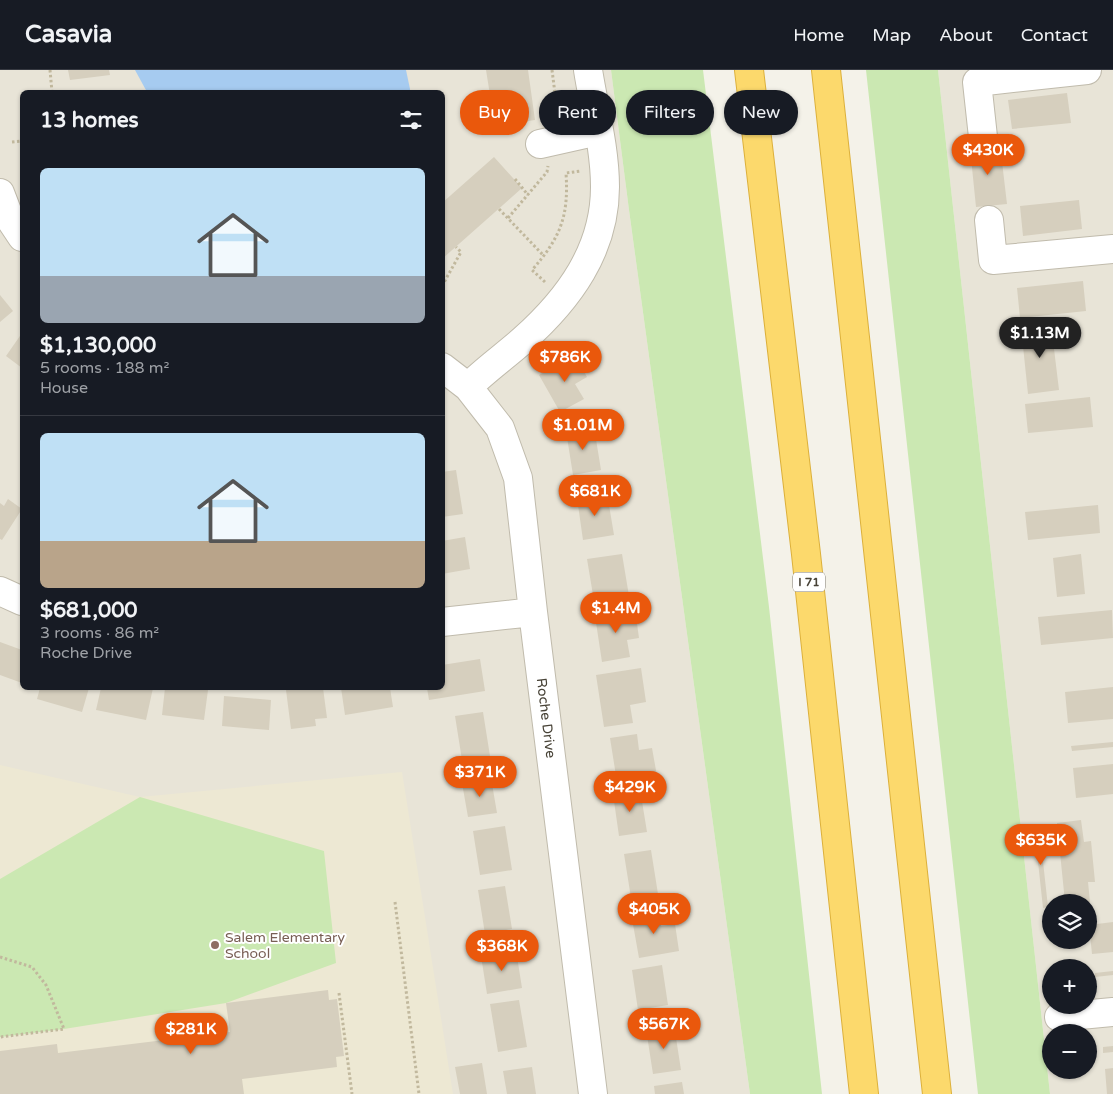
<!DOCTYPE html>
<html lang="en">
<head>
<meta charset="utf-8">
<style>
  :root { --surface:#171b24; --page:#242831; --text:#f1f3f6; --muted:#9ea1a6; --line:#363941; --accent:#ea580c }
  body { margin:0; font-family:"Varela Round",sans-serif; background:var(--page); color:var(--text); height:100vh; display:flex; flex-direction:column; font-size:19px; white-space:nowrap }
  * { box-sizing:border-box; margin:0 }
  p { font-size:16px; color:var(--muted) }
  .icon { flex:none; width:28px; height:28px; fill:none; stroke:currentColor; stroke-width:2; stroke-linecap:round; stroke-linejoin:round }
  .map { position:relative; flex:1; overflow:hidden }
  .side { position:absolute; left:20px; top:20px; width:425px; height:600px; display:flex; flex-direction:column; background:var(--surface); border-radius:8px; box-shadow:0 1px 4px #0004 }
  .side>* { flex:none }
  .top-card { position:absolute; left:460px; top:20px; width:475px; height:45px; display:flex; gap:10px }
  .tools { position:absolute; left:1042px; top:824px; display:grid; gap:10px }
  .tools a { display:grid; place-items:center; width:55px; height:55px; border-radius:50%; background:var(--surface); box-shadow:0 1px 4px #0004; font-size:25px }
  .price { position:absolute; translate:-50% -42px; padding:0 11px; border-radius:18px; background:var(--accent); color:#fff; font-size:16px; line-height:32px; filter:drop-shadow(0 1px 2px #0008) }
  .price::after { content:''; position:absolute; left:50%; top:30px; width:15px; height:11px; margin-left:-8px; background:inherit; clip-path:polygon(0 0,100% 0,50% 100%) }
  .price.on { background:#222; color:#fff }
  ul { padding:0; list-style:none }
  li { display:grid; align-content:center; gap:10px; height:265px; padding:0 20px }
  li+li { border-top:1px solid var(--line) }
  li span { display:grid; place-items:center; height:155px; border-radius:8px; color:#555 }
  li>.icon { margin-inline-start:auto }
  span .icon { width:90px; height:90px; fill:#fffc; stroke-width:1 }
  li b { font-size:21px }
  h2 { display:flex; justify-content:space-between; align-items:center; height:60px; padding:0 20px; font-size:21px }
  .chip { padding:0 18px; border-radius:22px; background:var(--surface); box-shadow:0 1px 4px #0004; font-size:18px; line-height:45px }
  .chip.on { background:var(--accent); color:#fff }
  header { display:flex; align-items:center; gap:30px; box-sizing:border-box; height:70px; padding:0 25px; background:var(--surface); border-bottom:1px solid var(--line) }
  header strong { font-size:24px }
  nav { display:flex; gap:28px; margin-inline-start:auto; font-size:18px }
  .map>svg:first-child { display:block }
  .residential { fill:#e8e4d7; fill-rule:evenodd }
  .education { fill:#ede8d3 }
  .green { fill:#cbe8b2 }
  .water { fill:#a6cbf0 }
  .building { fill:#d6cfbe }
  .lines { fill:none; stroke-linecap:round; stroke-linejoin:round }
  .minor-casing { stroke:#c0bbac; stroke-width:30 }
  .highway-casing { stroke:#dcb03b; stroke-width:30 }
  .path { stroke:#c1b89d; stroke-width:3; stroke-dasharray:2.5 2.5; stroke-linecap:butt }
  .minor { stroke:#fff; stroke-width:28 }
  .highway { stroke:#fcd96c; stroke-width:28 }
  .education-dot { fill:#8d6e63; stroke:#fff; stroke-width:2 }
  .labels { text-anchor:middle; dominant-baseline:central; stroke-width:4; stroke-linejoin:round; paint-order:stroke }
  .shield { fill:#fff; stroke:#7f7b73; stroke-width:1 }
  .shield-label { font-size:12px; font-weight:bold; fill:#484337 }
  .street-label { font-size:14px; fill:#484337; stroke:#fff }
  .education-label { font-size:14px; fill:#785e54; stroke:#fff; text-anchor:start }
</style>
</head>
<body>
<header>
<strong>Casavia</strong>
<nav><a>Home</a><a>Map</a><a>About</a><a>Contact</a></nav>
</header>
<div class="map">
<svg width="1113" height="1024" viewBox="0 0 1113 1024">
  <rect width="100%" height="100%" fill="#f4f2e9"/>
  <path class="residential" d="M 0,0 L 611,0 L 629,140 L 750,1024 L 0,1024 ZM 22,22 L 442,22 L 442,618 L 22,618 Z
    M 938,0 L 1113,0 L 1113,1024 L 1050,1024 ZM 1051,832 L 1089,832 L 1089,870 L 1051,870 ZM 1051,898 L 1089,898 L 1089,935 L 1051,935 ZM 1051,962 L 1089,962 L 1089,1000 L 1051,1000 Z"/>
  <path class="education" d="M 0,695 L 140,727 L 402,702 L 453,1024 L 0,1024 Z"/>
  <path class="green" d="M 611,0 L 703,0 L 769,537 L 822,1024 L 750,1024 L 629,140 Z
    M 866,0 L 938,0 L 1050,1024 L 978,1024 Z
    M 140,727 L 324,781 L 336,893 L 226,933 L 64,959 L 0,967 L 0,809 Z"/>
  <path class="water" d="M 135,0 L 406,0 L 410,19 L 410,22 L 147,22 Z"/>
  <path class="building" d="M 68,0 L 109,0 L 110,5 L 70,10 Z
    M 486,0 L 528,0 L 535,50 L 495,56 Z
    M 1067,23 L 1071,53 L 1012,59 L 1008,30 Z
    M 1000,75 L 1007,134 L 976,137 L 970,78 Z
    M 494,87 L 522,118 L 442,189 L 442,133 Z
    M 1079,130 L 1082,159 L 1023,166 L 1020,136 Z
    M 1083,211 L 1086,241 L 1020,248 L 1017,218 Z
    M 0,225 L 13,241 L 0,252 Z
    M 1051,254 L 1059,320 L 1028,324 L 1021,257 Z
    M 22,263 L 22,298 L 6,286 Z
    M 575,285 L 587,307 L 575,314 L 584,329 L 560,342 L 539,305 Z
    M 1090,327 L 1093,357 L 1028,363 L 1025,334 Z
    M 594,357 L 601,400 L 573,405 L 566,361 Z
    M 456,400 L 463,444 L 442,447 L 442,402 Z
    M 607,423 L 614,465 L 583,470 L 577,428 Z
    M 8,429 L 22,439 L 2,470 L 0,469 L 0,433 L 4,436 Z
    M 1098,435 L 1100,463 L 1028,470 L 1025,442 Z
    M 465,467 L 470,499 L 442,504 L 442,471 Z
    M 622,484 L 629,526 L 594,531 L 587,489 Z
    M 1081,484 L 1085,524 L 1057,527 L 1053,488 Z
    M 635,539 L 639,568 L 627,570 L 630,587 L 602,592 L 595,546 Z
    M 1112,540 L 1113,568 L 1041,575 L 1038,547 Z
    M 0,572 L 22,580 L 22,613 L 0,605 Z
    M 480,589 L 485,621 L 429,630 L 427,618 L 442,618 L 442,595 Z
    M 641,598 L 646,632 L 630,635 L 633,653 L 604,657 L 596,605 Z
    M 1113,617 L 1113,649 L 1068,653 L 1065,622 Z
    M 40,618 L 89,618 L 82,642 L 37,629 Z
    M 101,618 L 153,618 L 146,650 L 96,640 Z
    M 165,618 L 191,618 L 208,620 L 204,650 L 162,645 Z
    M 304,618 L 323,618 L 327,648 L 315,649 L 316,656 L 291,659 L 286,620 Z
    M 341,618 L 390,618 L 393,637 L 345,645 Z
    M 224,626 L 271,630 L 269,660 L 222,656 Z
    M 483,642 L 490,686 L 462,690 L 455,646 Z
    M 637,664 L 639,680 L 652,678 L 657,706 L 617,712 L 610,668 Z
    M 1113,672 L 1113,677 L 1072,681 L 1071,676 Z
    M 1113,694 L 1113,724 L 1076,728 L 1073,698 Z
    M 491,708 L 497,743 L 468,747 L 462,713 Z
    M 640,719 L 647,762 L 619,766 L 613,724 Z
    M 1081,750 L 1084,772 L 1091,771 L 1095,812 L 1088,812 L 1090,832 L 1065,832 L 1057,753 Z
    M 1034,755 L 1039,755 L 1048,837 L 1043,838 Z
    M 505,756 L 512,800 L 480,805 L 473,761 Z
    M 651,780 L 658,824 L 631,828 L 624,784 Z
    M 505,816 L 512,859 L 485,864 L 478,820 Z
    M 658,839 L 661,856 L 675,854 L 679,881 L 639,888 L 631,843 Z
    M 1113,852 L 1113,882 L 1092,884 L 1089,855 Z
    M 516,880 L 522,918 L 487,924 L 481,886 Z
    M 662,895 L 668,935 L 638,940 L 632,900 Z
    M 1113,901 L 1113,905 L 1095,907 L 1095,903 Z
    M 328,920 L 329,930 L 337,929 L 344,986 L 336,987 L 337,997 L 242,1009 L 244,1024 L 0,1024 L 0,981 L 57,974 L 58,983 L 230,962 L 226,933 Z
    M 519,930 L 527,977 L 498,982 L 490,934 Z
    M 674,955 L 681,1000 L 653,1004 L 646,959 Z
    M 1113,976 L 1113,982 L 1103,983 L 1103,977 Z
    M 482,993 L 487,1024 L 460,1024 L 455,997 Z
    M 532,997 L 536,1024 L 507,1024 L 503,1001 Z
    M 1113,998 L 1113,1024 L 1107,1024 L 1105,999 Z
    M 682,1012 L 684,1024 L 655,1024 L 654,1016 Z"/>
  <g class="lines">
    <g class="minor-casing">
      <path id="minor" d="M 983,67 L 977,12 L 1087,0
        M 540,74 L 598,61
        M 0,123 L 10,149 L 22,167
        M 989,150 L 993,190 L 1113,179
        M 442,297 L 468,317 L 500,358 L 518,408 L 533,542 L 593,1024
        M 468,317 C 485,300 505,286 523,270 C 569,229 605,180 605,117 C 605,78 594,38 588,0
        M 0,521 L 22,531
        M 442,552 L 533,542
        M 1059,947 L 1113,942"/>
    </g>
    <g class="highway-casing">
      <path id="highway" d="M 749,0 L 806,484 L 864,1024
        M 826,0 L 937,1024"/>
    </g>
    <path class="path" d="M 50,0 L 52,22
      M 552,0 L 558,47
      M 12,72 L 22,71
      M 515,109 L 528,125
      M 499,139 L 544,186
      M 508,148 L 547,102 L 548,96
      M 545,212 L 532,200 C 560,168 569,147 566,103 L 581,101
      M 442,216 L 461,182 L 456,177
      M 395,832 L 419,1024
      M 0,887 L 32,897 L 46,915 L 64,959 L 0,967
      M 339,923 L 352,1024"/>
    <use href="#minor" class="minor"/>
    <use href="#highway" class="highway"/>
  </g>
  <circle class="education-dot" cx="215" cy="875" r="5"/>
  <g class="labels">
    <rect class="shield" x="793" y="502.5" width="32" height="19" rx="4"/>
    <g class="shield-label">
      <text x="809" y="512">I 71</text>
    </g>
    <g class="street-label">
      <text transform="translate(546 648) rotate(83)">Roche Drive</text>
    </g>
    <g class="education-label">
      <text x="225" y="867">Salem Elementary<tspan x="225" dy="16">School</tspan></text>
    </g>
  </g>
</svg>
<div class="tools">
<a><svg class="icon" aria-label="layers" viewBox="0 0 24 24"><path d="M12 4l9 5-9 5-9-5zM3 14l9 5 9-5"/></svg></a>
<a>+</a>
<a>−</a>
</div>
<b class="price" style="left:988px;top:106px">$430K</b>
<b class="price on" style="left:1040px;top:289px">$1.13M</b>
<b class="price" style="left:565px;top:313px">$786K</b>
<b class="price" style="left:583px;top:381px">$1.01M</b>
<b class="price" style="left:595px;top:447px">$681K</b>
<b class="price" style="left:616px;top:564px">$1.4M</b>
<b class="price" style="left:480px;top:728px">$371K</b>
<b class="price" style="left:630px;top:743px">$429K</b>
<b class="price" style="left:1041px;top:796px">$635K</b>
<b class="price" style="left:654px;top:865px">$405K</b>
<b class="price" style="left:502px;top:902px">$368K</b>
<b class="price" style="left:664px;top:980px">$567K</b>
<b class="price" style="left:191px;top:985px">$281K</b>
<div class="top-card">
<a class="chip on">Buy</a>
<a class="chip">Rent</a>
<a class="chip">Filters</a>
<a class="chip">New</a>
</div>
<section class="side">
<h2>13 homes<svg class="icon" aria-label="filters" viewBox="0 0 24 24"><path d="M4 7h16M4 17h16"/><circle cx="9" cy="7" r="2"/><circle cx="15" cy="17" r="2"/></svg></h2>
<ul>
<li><span style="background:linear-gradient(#bfe0f5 70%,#9aa5b1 0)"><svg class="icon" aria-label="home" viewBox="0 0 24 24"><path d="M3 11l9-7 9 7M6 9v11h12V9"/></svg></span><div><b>$1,130,000</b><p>5 rooms · 188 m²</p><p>House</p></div></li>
<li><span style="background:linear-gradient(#bfe0f5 70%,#b9a48a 0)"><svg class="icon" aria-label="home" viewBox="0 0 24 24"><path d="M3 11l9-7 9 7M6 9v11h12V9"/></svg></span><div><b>$681,000</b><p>3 rooms · 86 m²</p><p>Roche Drive</p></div></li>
</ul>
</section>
</div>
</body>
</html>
